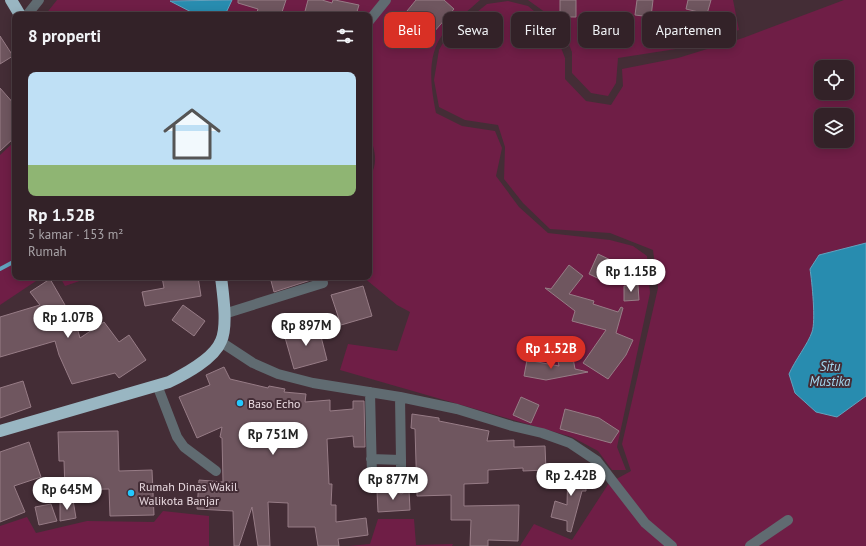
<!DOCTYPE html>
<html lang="id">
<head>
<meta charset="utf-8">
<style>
  :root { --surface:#332228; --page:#3b2a30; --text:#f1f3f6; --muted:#a9a4a8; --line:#4e3f45; --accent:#d93025 }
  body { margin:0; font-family:"PT Sans",sans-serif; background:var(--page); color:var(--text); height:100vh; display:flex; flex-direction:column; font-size:15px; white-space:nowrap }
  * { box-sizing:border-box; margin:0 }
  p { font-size:13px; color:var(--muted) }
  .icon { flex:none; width:22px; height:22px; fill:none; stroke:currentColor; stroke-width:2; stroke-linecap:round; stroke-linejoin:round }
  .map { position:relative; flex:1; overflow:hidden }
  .side { position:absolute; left:12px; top:12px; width:360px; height:268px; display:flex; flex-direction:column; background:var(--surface); border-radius:8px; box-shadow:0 2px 10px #0003,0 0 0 1px var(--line) }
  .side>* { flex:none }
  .guide { position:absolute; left:384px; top:12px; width:380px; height:36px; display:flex; gap:8px }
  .fabs { position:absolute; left:814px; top:60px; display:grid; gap:8px }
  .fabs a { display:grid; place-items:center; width:40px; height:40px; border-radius:8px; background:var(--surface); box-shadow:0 2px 10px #0003,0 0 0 1px var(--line); font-size:20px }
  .price { position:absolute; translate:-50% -34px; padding:0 9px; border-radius:14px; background:#fff; color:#222; font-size:13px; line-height:26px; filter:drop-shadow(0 1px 2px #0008) }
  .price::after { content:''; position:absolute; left:50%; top:24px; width:12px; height:9px; margin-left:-6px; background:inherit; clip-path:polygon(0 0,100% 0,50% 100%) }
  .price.active { background:var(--accent); color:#fff }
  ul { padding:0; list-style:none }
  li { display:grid; align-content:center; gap:8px; height:212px; padding:0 16px }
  li span { display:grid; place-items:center; height:124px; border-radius:8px; color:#555 }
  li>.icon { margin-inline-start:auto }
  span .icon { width:72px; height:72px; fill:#fffc; stroke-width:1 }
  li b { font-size:17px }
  h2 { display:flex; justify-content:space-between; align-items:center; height:48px; padding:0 16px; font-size:17px }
  .chip { padding:0 14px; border-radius:8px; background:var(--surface); box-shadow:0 2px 10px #0003,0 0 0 1px var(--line); font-size:14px; line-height:36px }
  .chip.active { background:var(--accent); color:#fff }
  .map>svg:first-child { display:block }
  .green { fill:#6f1e46; fill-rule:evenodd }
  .water { fill:#288caf; stroke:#62a3be }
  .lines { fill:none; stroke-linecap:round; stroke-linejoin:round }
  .stream { stroke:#62a3be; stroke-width:4 }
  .building { fill:#6f565f; stroke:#977c86 }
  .minor { stroke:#606b71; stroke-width:10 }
  .highway { stroke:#99b6c2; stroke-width:12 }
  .poi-dot { fill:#23c9fe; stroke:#442d36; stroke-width:1.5 }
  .labels { text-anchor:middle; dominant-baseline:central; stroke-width:4; stroke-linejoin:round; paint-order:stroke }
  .poi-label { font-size:12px; fill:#e9dae0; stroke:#442d36; text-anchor:start }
  .water-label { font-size:13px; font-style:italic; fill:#a4d9f0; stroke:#442d36 }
</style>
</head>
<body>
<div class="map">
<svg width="866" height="546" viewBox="0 0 866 546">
  <rect width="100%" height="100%" fill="#442d36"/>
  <path class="green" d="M 57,0 L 480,0 C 468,11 454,21 443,34 C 426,56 431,88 436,113 L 462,126 L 495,131 L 502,148 L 496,176 L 519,207 L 548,233 L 610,240 L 633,246 L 647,256 L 650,293 L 617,447 L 626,470 L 612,470 L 598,451 L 572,437 L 340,370 L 348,344 L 397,351 L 410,312 L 397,305 L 363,277 L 369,277 L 369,178 C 379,163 375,150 369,134 L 369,15 L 45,15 Z
    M 528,0 L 733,0 L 739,30 L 676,49 L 618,58 L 616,83 L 608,96 L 591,93 L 572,73 L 572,52 L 560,23 Z
    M 844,0 L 866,0 L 866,546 L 520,546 L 534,524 L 572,540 L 609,483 L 631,471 L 622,444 L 658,288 L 653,250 L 610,233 L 550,229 L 523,203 L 504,179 L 505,147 L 498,125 L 465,120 L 439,107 L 434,80 L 439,50 L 447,36 L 487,4 L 508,1 L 528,6 L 553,27 L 565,58 L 565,79 L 586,101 L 611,105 L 623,86 L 622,69 L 678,58 L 743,38 ZM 821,67 L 847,67 L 847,93 L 821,93 ZM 821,115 L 847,115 L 847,141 L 821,141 Z
    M 15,141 L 15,277 L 42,277 L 0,305 L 0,155 Z
    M 60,277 L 91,277 L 65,286 Z
    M 163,511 L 209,516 L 209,546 L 0,546 L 0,526 L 27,517 L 36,533 L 87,521 L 154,522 Z
    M 378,519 L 414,519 L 416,545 L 453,544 L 452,546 L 349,546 L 370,544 Z"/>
  <path class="water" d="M 232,0 L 225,15 L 197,15 L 170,1 Z
    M 866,243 L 866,396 L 837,417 L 816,412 L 795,393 L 789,374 C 795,360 808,344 812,332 C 816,321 812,282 810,269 L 819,255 Z"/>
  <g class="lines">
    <path class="stream" d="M 0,269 L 15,261"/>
  </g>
  <path class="building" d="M 238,0 L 286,0 L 281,15 L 256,15 L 258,9 L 238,3 Z
    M 308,0 L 322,0 L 332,3 L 333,0 L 335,0 L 359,5 L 356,15 L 304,15 Z
    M 416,0 L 444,0 L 454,9 L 433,33 L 407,11 Z
    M 560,0 L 576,0 L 576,17 L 560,17 Z
    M 637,0 L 653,0 L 651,17 L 635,15 Z
    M 688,0 L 711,0 L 707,14 L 686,9 Z
    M 0,36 L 13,56 L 0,64 Z
    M 0,88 L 15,105 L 15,137 L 0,151 Z
    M 598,254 L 617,263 L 608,283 L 589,274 Z
    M 569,265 L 583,276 L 569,294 L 594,301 L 593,304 L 618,312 L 621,307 L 623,308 L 616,333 L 633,340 L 626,355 L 608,379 L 583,363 L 606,330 L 572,321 L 575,311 L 545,288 L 551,289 Z
    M 162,277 L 198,277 L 201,296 L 145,306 L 142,292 L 164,288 Z
    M 270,277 L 320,277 L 274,292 Z
    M 50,279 L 76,324 L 80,338 L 104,322 L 119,342 L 129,335 L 146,360 L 119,378 L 115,373 L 72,384 L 59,355 L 55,341 L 0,357 L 0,317 L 40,305 L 30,292 Z
    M 638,285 L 639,300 L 624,301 L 624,286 Z
    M 363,286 L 372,316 L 341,325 L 331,295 Z
    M 183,305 L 205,321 L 194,336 L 172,320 Z
    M 318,325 L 327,360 L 294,369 L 284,334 Z
    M 573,358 L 575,369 L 588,372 L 546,380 L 524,376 L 527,360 L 559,366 L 558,361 Z
    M 224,367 L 230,379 L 268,388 L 269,386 L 285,389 L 284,392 L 306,394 L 305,402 L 330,400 L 330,411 L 353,409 L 353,401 L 364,401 L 365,447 L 354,447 L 353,436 L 327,439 L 329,484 L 332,484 L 331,505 L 336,505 L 336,522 L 366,518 L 368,535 L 338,539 L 339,546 L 318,546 L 315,527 L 288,527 L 288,503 L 268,502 L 270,546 L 258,546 L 252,507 L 239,546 L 234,546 L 233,511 L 197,509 L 199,480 L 223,482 L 222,438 L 220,437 L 222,427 L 197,438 L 179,397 L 210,385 L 206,375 Z
    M 23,381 L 31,407 L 0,418 L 0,388 Z
    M 521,397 L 539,405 L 531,423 L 513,415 Z
    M 565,409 L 599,418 L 619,431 L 611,443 L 560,429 Z
    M 412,414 L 439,418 L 439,421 L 489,431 L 487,441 L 514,440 L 514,447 L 545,446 L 546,470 L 523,471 L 523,468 L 488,470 L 488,483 L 464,484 L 464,506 L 519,505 L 518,541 L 488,540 L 488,546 L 470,546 L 471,520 L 451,520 L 451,495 L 417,496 L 415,429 L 411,428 Z
    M 118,431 L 119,471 L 152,470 L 154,515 L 110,516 L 109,489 L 65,490 L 64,461 L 59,461 L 58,432 Z
    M 29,442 L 41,477 L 14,486 L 25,512 L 0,522 L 0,452 Z
    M 568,467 L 586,468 L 586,491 L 582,491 L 571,532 L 567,531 L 567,521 L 551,517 L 555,501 L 567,505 Z
    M 395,490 L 401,494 L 409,490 L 410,510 L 378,512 L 377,491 Z
    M 73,500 L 76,518 L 60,521 L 60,503 Z
    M 51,504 L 57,521 L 39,525 L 35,507 Z"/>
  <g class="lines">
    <path class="minor" d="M 27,15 L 39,0
      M 369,21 L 386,0
      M 224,314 L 323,283
      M 221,342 L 253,363 L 278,374 L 313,383 L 400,397 L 457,409 L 512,426 L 542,433 L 570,443 L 597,461 L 645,523 L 672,546
      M 157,385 L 177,437 L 184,447 L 216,471
      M 370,392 L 372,477
      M 371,459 L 401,460 L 400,397
      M 401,460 L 401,488
      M 750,546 L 788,520"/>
    <path class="highway" d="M 11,0 L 20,15
      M 0,431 L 169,382 C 185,374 214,359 221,341 C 228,326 223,294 221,277"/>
  </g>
  <g class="poi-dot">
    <circle cx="240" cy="403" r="4"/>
    <circle cx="131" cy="493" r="4"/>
  </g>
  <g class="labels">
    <g class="poi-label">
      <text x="248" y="403">Baso Echo</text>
      <text x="139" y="486">Rumah Dinas Wakil<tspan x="139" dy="14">Walikota Banjar</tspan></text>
    </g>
    <g class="water-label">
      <text x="830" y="366">Situ<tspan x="830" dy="15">Mustika</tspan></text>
    </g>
  </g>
</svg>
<div class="fabs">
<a><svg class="icon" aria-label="locate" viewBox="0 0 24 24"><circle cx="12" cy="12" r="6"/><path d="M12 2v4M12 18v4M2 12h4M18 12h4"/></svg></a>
<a><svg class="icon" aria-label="layers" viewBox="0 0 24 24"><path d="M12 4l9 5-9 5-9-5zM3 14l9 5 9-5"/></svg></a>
</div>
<b class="price" style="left:631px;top:293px">Rp 1.15B</b>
<b class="price" style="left:68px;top:339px">Rp 1.07B</b>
<b class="price" style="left:306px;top:347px">Rp 897M</b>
<b class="price active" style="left:551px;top:370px">Rp 1.52B</b>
<b class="price" style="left:273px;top:456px">Rp 751M</b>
<b class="price" style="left:571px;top:497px">Rp 2.42B</b>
<b class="price" style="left:393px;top:501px">Rp 877M</b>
<b class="price" style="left:67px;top:511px">Rp 645M</b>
<div class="guide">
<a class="chip active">Beli</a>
<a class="chip">Sewa</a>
<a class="chip">Filter</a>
<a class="chip">Baru</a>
<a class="chip">Apartemen</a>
</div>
<section class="side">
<h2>8 properti<svg class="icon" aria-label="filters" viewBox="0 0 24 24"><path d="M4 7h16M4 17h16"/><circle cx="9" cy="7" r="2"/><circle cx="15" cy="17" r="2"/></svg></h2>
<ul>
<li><span style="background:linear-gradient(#bfe0f5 75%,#8fb573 0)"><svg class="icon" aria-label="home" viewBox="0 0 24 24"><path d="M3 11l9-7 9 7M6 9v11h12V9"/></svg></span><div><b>Rp 1.52B</b><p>5 kamar · 153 m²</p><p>Rumah</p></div></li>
</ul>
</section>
</div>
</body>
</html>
